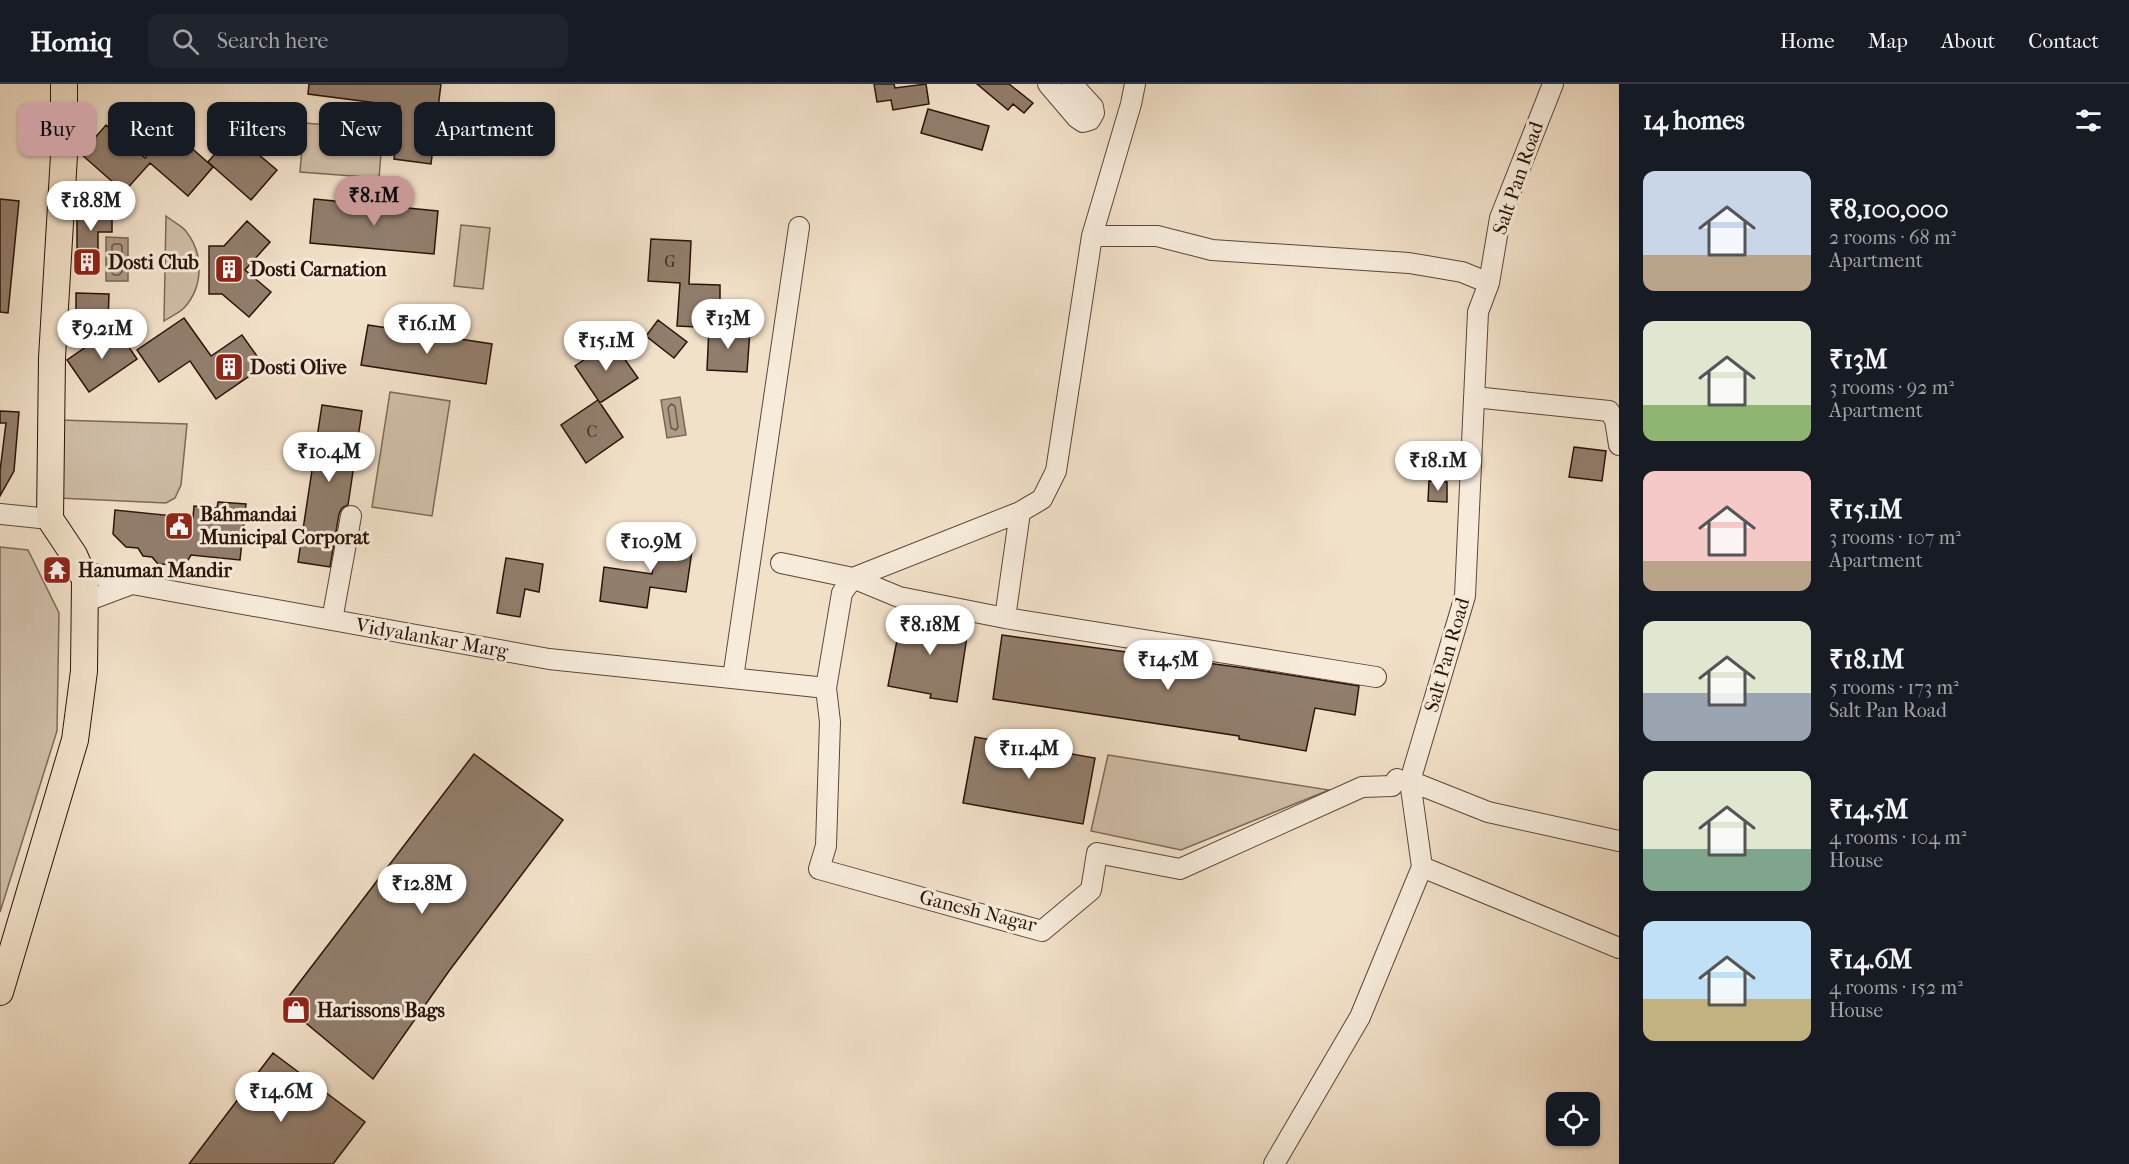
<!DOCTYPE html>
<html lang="en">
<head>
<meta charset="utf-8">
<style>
  :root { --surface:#171b24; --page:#20242c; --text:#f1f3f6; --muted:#9ea1a6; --line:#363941; --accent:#c59692 }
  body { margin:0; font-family:"IM FELL French Canon",serif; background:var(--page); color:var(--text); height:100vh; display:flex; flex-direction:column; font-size:22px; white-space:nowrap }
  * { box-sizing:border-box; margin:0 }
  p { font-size:20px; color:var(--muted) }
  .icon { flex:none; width:33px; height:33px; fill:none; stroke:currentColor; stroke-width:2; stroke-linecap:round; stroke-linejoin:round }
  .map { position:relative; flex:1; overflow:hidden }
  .details { display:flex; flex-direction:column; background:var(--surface); width:510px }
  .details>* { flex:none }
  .hud { position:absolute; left:18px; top:18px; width:570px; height:54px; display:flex; gap:12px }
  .controls { position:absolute; left:1546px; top:1008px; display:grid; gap:12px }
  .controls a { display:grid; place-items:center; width:54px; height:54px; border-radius:12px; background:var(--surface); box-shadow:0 2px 4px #0004; font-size:30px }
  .price { position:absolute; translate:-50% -51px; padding:0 14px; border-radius:21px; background:#fff; color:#222; font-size:20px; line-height:39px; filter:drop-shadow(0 2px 3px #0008) }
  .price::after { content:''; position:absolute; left:50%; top:36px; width:18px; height:14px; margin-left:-9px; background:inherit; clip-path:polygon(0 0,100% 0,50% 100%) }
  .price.selected { background:var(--accent); color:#111 }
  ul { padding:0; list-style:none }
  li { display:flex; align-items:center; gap:18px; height:150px; padding:0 24px }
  li span { display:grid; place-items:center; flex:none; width:168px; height:120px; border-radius:12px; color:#555 }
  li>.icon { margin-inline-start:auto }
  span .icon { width:72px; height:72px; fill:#fffc; stroke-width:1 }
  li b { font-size:26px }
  h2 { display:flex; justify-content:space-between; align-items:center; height:72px; padding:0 24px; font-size:26px }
  .pill { padding:0 21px; border-radius:12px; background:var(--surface); box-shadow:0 2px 4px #0004; font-size:21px; line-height:54px }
  .pill.selected { background:var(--accent); color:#111 }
  header { display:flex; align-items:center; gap:36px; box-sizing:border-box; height:84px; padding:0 30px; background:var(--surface); border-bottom:2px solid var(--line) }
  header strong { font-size:28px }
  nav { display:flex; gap:33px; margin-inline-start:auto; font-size:21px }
  .search { width:420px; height:54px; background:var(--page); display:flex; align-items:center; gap:15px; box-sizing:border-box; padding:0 21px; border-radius:12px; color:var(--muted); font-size:22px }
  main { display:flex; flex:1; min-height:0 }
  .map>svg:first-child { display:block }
  .green { fill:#d0bea8; stroke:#7e6858; stroke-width:1.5 }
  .water { fill:#ae9b88; stroke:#7a6555; stroke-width:1.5 }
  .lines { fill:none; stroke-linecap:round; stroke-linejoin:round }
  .shore { stroke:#6c5748; stroke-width:1.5 }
  .building { fill:#927e6d; stroke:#2b1309; stroke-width:1.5 }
  .minor-casing { stroke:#5d4639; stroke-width:22 }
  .major-casing { stroke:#2b1309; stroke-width:28 }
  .minor { stroke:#f7ecdc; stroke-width:20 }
  .major { stroke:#f2e1c9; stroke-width:26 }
  .labels { text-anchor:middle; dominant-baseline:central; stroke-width:6; stroke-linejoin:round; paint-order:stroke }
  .number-label { font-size:16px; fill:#452e22 }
  .street-label { font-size:20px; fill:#2b1309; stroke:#f7ecdc }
  .poi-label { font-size:20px; font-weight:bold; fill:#2b1309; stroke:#f7ecdc; text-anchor:start }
</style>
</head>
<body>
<header>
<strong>Homiq</strong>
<div class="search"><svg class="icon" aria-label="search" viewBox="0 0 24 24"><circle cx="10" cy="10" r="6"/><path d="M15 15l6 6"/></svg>Search here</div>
<nav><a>Home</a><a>Map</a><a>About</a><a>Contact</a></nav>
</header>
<main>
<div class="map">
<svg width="1619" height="1080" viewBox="0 0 1619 1080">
  <rect width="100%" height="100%" fill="#f2e1c9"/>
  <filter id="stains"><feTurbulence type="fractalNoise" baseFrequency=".00333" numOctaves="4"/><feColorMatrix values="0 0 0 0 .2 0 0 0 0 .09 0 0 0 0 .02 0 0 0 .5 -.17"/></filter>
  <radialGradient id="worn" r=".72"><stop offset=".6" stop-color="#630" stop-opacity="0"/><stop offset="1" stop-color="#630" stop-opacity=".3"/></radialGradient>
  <path class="green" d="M 304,39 L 383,45 L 379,94 L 300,88 Z
    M 166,132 C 172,137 180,141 185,146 C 204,169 204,202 184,224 C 179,229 170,233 164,237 Z
    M 461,141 L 490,144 L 483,205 L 454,202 Z
    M 390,308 L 450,317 L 432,432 L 372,423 Z
    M 59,336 L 187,340 L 181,401 L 175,414 L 166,419 L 59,414 Z
    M 0,463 L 28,466 L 59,529 L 57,647 L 0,828 Z
    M 1108,671 L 1329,706 L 1181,766 L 1091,747 Z"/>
  <path class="water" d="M 106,153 L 128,154 L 128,197 L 106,197 Z
    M 680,313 L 686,351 L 667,354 L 661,316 Z"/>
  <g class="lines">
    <path class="shore" d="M 114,160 L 120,160 L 122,162 L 122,188 L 119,191 L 114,191 L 112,189 L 112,162 Z
      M 671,320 L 675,322 L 678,343 L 676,346 L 671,344 L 668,324 Z"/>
  </g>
  <path class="building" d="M 309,0 L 441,0 L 431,80 L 394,75 L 400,22 L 308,10 Z
    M 874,0 L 894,0 L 895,4 L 926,0 L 929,20 L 893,26 L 891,16 L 877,18 Z
    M 977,0 L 1009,0 L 1033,19 L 1024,29 L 1013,20 L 1008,26 Z
    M 928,25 L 989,42 L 982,66 L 921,49 Z
    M 106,41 L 145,74 L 170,45 L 213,83 L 188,112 L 150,79 L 124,108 L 81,70 Z
    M 233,49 L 277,86 L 251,116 L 208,78 Z
    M 0,115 L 19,117 L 8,229 L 0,228 Z
    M 314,115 L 438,127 L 434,170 L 310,159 Z
    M 77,118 L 112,118 L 112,148 L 98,148 L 98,187 L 77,187 Z
    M 247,137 L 270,158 L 245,186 L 271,208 L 249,233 L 222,210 L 209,210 L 209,162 L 224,162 Z
    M 651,155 L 691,157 L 689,200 L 720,201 L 720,215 L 698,243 L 677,242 L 680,199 L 648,197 Z
    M 76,209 L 109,210 L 108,240 L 76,240 Z
    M 184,234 L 211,272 L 242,251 L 264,282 L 216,315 L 190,277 L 159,298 L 137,266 Z
    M 658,236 L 687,258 L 674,274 L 646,252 Z
    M 368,241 L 492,260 L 486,300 L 361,281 Z
    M 115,243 L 137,275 L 89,308 L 67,276 Z
    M 709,243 L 750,246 L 747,288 L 707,286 Z
    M 612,257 L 638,294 L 600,319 L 575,282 Z
    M 598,316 L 623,353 L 586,379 L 561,341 Z
    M 322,321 L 362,327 L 348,421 L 342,424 L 339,430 L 330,483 L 298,478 Z
    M 0,327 L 19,328 L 14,387 L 0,412 L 0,387 L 6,339 L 0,339 Z
    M 1574,363 L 1606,367 L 1602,397 L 1569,393 Z
    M 1429,397 L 1447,398 L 1447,418 L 1428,417 Z
    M 218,418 L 246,420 L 240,476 L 191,471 L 185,481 L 158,480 L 152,473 L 143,472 L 138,464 L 126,463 L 113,450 L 115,426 L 193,434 L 194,422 L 217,424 Z
    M 657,448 L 694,453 L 686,508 L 650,503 L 647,524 L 600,517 L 604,483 L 652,490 Z
    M 506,474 L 543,480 L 539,508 L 525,505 L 520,533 L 497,529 Z
    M 47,475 L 59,475 L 67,492 L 67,497 L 47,497 Z
    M 903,526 L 969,539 L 957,618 L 930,614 L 931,610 L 888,602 Z
    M 1002,551 L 1244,584 L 1359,602 L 1355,631 L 1315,624 L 1306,667 L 1239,655 L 1239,652 L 993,615 Z
    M 975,653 L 1095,674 L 1083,740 L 963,719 Z
    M 474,670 L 563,736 L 449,887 L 373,995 L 283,920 Z
    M 273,969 L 365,1038 L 333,1080 L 189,1080 Z"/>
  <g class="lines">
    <g class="minor-casing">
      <path id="minor" d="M 1048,0 L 1077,34 L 1083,38 L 1090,36 L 1094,29 L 1093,23 L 1072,0
        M 1135,0 L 1131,20 L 1092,152 L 1056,387 L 1042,415 L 1020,428 L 853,494 L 842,509 L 826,604 L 830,638 L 826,762 L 819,785 L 1042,847 L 1091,806 L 1097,769 L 1180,785 L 1362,703 L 1392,702 L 1397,695
        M 1092,152 L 1157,152 L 1212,166 L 1409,179 L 1462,188 L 1489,199
        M 1474,313 L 1609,327 L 1615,336 L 1619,361
        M 0,430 L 50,435
        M 781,479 L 853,494 L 899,513 L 1005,534 L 1376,593
        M 80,486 L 132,500 L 549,575 L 826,604
        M 84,518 L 132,500
        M 1005,534 L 1020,428
        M 332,536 L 351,432
        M 733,594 L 799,143
        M 1410,697 L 1488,728 L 1619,757
        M 1422,783 L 1619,864
        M 1274,1080 L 1360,933 L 1422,783 L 1410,697 L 1465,512 L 1478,228 L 1489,199 L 1500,134 L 1553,0"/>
    </g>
    <g class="major-casing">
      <path id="major" d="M 0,908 L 75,656 L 84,587 L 85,496 L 74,471 L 50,435 L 52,274 L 64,71 L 64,0"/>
    </g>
    <use href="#minor" class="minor"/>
    <use href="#major" class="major"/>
  </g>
  <defs>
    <g id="building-square" transform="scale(1.5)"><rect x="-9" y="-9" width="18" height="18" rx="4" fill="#8f2418" stroke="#f7ecdc"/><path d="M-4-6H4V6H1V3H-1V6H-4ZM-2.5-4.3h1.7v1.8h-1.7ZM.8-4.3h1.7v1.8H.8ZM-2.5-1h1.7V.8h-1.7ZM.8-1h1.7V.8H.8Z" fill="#fff"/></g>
    <g id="civic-square" transform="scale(1.5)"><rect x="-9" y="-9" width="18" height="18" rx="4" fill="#8f2418" stroke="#f7ecdc"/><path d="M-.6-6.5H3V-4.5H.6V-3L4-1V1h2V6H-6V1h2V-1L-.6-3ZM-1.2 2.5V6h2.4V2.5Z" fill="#fff"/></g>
    <g id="temple-square" transform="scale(1.5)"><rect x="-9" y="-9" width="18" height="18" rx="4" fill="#8f2418" stroke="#f7ecdc"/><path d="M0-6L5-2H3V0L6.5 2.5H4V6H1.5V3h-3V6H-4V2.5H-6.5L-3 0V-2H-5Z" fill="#fff"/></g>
    <g id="shop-square" transform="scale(1.5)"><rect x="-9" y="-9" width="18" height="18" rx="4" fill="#8f2418" stroke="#f7ecdc"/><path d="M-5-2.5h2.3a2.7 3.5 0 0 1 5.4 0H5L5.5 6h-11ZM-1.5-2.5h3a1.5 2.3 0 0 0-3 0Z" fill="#fff"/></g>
  </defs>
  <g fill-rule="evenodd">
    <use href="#building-square" x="87" y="178"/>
    <use href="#building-square" x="229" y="185"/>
    <use href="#building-square" x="229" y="283"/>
    <use href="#civic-square" x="179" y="442"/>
    <use href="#temple-square" x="57" y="486"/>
    <use href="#shop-square" x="296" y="926"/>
  </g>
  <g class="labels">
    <g class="number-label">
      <text x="670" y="177">G</text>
      <text x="592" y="347">C</text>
    </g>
    <g class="street-label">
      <text transform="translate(1518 94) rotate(-71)">Salt Pan Road</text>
      <text transform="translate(432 554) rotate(10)">Vidyalankar Marg</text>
      <text transform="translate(1447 571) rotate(-74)">Salt Pan Road</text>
      <text transform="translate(978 827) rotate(14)">Ganesh Nagar</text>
    </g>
    <g class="poi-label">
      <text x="108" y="178">Dosti Club</text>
      <text x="250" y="185">Dosti Carnation</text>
      <text x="250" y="283">Dosti Olive</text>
      <text x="200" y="430">Bahmandai<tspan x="200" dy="23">Municipal Corporat</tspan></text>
      <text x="78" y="486">Hanuman Mandir</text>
      <text x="317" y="926">Harissons Bags</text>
    </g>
  </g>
  <rect width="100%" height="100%" filter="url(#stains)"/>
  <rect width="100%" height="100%" fill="url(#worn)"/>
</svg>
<div class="controls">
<a><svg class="icon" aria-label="locate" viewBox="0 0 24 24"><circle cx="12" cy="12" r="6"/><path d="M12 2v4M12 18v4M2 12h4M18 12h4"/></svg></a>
</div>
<b class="price selected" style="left:374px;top:143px">₹8.1M</b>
<b class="price" style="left:91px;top:148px">₹18.8M</b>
<b class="price" style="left:728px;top:266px">₹13M</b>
<b class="price" style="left:427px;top:271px">₹16.1M</b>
<b class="price" style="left:102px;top:276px">₹9.21M</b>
<b class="price" style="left:606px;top:288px">₹15.1M</b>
<b class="price" style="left:329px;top:399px">₹10.4M</b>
<b class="price" style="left:1438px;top:408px">₹18.1M</b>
<b class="price" style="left:651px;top:489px">₹10.9M</b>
<b class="price" style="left:930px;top:572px">₹8.18M</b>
<b class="price" style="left:1168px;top:607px">₹14.5M</b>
<b class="price" style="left:1029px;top:696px">₹11.4M</b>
<b class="price" style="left:422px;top:831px">₹12.8M</b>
<b class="price" style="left:281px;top:1039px">₹14.6M</b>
<div class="hud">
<a class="pill selected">Buy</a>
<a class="pill">Rent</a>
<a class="pill">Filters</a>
<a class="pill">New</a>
<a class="pill">Apartment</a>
</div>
</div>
<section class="details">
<h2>14 homes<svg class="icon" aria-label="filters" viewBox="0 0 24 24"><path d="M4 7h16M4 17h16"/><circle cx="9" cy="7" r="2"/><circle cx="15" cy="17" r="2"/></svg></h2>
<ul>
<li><span style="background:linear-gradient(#c9d6e8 70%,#b9a48a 0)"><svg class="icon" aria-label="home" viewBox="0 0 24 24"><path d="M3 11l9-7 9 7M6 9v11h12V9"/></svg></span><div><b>₹8,100,000</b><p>2 rooms · 68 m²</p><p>Apartment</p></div></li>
<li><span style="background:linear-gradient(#dfe7d0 70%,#8fb573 0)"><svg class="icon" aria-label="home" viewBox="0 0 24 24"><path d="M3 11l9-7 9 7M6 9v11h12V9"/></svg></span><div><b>₹13M</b><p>3 rooms · 92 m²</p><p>Apartment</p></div></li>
<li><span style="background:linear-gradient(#f6c9c9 75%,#b9a48a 0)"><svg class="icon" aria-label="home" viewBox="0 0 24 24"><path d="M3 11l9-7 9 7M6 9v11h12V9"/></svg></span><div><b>₹15.1M</b><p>3 rooms · 107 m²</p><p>Apartment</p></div></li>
<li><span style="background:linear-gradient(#dfe7d0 60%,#9aa5b1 0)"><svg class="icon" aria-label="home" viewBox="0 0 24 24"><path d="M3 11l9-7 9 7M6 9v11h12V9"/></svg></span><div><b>₹18.1M</b><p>5 rooms · 173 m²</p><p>Salt Pan Road</p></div></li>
<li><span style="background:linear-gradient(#dfe7d0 65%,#7fa58c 0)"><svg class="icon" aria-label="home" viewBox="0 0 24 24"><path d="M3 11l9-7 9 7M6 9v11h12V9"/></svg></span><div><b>₹14.5M</b><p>4 rooms · 104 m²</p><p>House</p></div></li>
<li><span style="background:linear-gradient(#bfe0f5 65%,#c2b280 0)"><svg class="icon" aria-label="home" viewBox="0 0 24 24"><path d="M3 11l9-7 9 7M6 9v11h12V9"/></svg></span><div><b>₹14.6M</b><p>4 rooms · 152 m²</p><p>House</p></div></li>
</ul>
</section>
</main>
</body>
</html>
